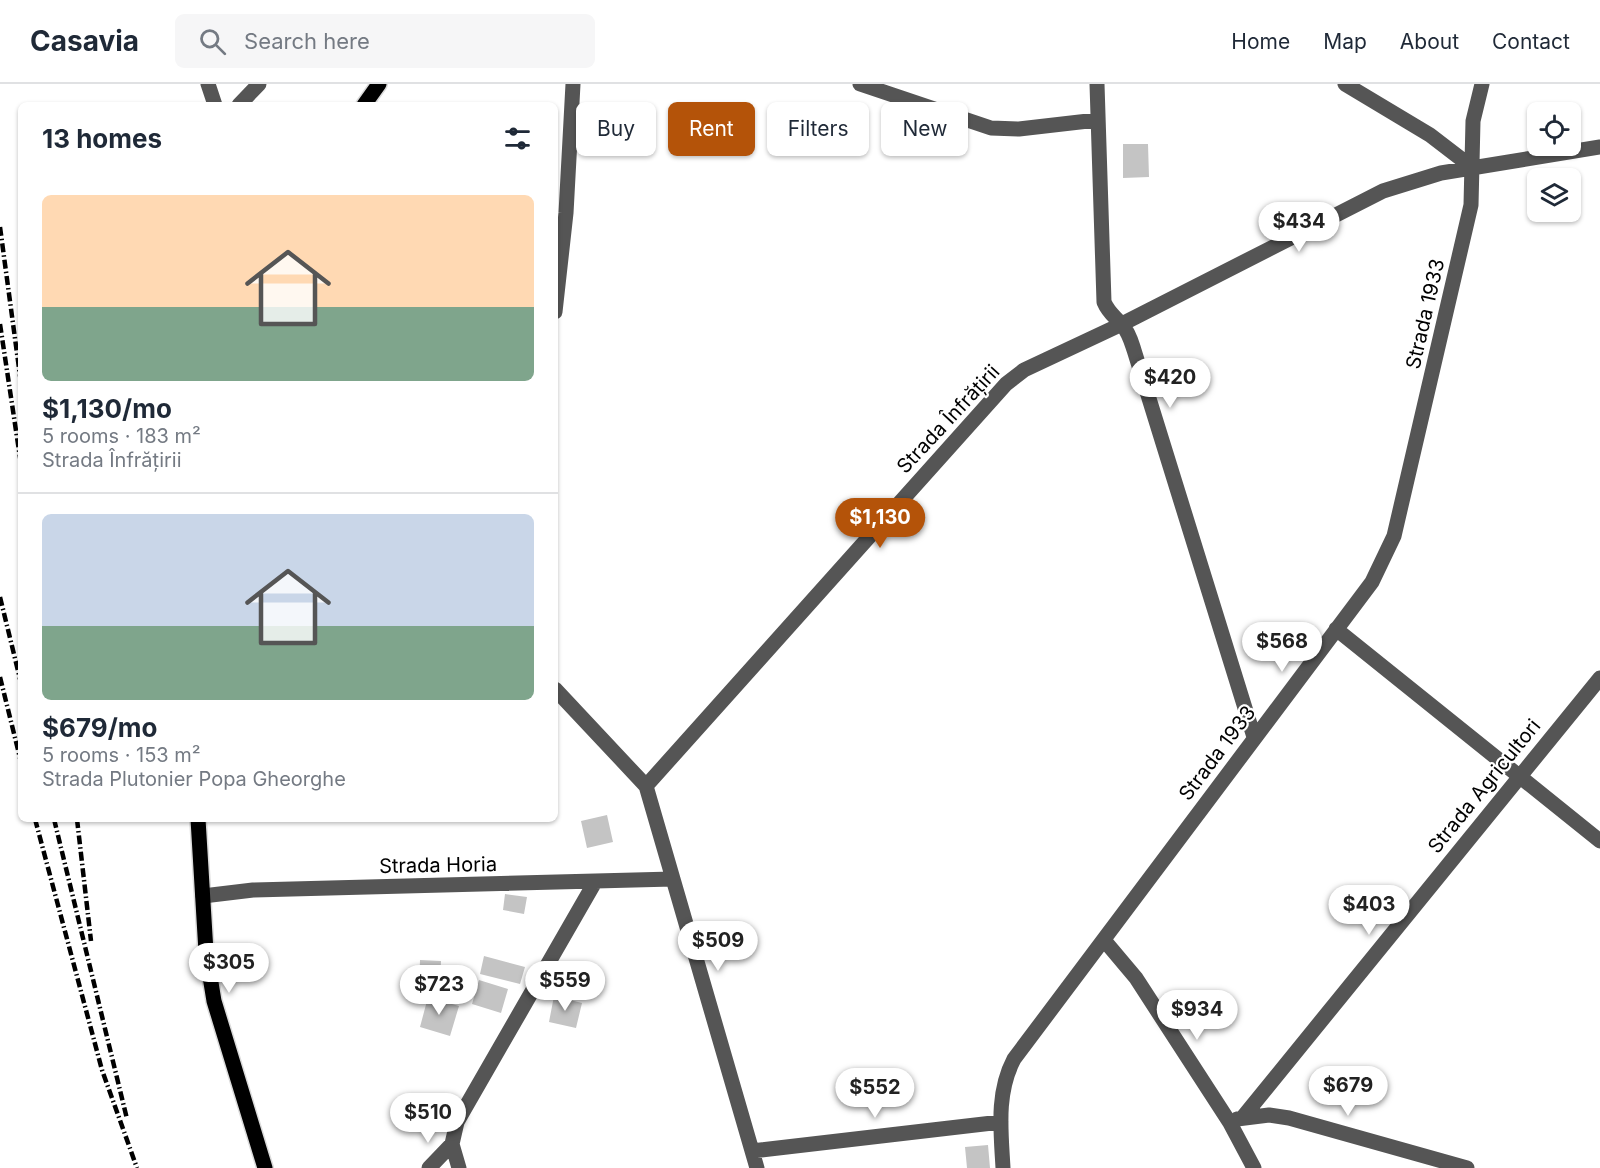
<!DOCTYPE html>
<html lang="en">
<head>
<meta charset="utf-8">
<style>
  :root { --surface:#fff; --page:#f6f6f7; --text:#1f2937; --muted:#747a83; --line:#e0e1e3; --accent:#b45309 }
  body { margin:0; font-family:Inter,sans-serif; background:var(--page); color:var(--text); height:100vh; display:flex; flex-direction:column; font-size:22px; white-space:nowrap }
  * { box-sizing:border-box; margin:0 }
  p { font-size:20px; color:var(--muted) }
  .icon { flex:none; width:33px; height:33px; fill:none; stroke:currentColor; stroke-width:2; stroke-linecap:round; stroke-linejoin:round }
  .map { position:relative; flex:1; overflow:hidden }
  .side { position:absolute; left:18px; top:18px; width:540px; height:720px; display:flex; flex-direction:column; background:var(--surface); border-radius:9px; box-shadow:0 2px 4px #0004 }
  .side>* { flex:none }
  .top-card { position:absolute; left:576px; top:18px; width:570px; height:54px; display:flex; gap:12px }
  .controls { position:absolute; left:1527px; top:18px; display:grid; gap:12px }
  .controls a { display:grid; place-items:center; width:54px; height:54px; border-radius:9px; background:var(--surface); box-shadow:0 2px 4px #0004; font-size:30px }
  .price { position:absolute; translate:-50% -51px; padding:0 14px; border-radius:21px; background:#fff; color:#222; font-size:20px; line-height:39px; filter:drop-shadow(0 2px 3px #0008) }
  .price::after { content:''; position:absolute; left:50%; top:36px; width:18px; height:14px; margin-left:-9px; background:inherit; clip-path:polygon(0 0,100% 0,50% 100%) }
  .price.active { background:var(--accent); color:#fff }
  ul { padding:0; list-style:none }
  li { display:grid; align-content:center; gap:12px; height:318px; padding:0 24px }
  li+li { border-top:2px solid var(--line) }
  li span { display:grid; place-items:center; height:186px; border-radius:9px; color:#555 }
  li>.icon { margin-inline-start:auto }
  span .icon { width:108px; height:108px; fill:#fffc; stroke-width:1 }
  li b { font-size:26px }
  h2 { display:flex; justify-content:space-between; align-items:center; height:72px; padding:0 24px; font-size:26px }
  .tag { padding:0 21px; border-radius:9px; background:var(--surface); box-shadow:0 2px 4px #0004; font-size:21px; line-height:54px }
  .tag.active { background:var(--accent); color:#fff }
  header { display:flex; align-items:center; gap:36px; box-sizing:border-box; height:84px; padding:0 30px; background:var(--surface); border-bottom:2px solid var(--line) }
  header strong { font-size:28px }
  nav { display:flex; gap:33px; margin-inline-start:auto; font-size:21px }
  .search { width:420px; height:54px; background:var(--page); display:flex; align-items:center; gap:15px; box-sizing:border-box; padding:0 21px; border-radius:9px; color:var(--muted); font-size:22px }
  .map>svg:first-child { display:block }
  .building { fill:#c4c4c4 }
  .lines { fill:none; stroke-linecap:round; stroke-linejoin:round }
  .major-casing { stroke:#dbdbdb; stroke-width:18 }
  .minor { stroke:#555; stroke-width:15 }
  .major { stroke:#000; stroke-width:15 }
  .rail { stroke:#000; stroke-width:4.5; stroke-dasharray:9 3 1.5 3; stroke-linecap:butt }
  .labels { text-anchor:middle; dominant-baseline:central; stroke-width:4.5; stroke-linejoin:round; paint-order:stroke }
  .street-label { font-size:20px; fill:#000; stroke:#fff }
</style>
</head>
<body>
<header>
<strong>Casavia</strong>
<div class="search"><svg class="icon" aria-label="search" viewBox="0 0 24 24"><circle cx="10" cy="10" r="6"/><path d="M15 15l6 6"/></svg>Search here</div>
<nav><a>Home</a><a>Map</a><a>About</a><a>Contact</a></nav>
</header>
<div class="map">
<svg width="1600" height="1084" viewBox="0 0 1600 1084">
  <rect width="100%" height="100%" fill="#fff"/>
  <path class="building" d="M 1123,60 L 1148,60 L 1149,93 L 1123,94 Z
    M 607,731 L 613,758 L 587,764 L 581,737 Z
    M 505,810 L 527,813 L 524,830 L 503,826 Z
    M 484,872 L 525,883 L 520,900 L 480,890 Z
    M 420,876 L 441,877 L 440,905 L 419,904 Z
    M 479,896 L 508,905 L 501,929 L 472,920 Z
    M 554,912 L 582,919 L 576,944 L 549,938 Z
    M 428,913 L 459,922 L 450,952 L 420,943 Z
    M 988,1061 L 990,1084 L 967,1084 L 965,1063 Z"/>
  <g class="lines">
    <g class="major-casing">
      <path id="major" d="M 364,21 L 379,0
        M 198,735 L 206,868 L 214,917 L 265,1084"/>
    </g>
    <path class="minor" d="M 208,0 L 215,21
      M 860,0 L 991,44 L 1019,45 L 1097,36
      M 1097,0 L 1104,218 C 1109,230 1116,233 1123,242 C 1129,249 1131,257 1134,266 L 1254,653
      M 1345,0 L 1430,51 L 1473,84
      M 239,21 L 259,0
      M 555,228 L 566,129 L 573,0
      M 1336,545 L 1600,757
      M 555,605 L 646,702 L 757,1084
      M 646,702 L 1006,300 L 1024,286 L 1122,240 L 1383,107 L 1441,89 L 1600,63
      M 203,812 L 253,806 L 673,795
      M 1104,856 L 1136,894 L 1230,1039 L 1254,1084
      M 1243,1033 L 1600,594
      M 1237,1035 L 1269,1031 L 1289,1034 L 1467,1084
      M 752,1067 L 1001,1038
      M 429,1084 L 452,1060
      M 459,1084 L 452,1060 L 457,1038 L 595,798
      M 1003,1084 C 1001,1047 996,1009 1014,975 L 1372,498 L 1394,452 L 1471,121 L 1473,37 L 1482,0"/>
    <use href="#major" class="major"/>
    <path class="rail" d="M 0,143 L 21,299
      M 0,240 L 21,380
      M 0,513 L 21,599
      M 0,593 L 21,678
      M 35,735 L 102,986 L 137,1084
      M 54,735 L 127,1035
      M 77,735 L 91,857"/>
  </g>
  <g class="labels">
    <g class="street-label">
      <text transform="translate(1425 230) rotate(-77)">Strada 1933</text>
      <text transform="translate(948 335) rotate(-47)">Strada Înfrățirii</text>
      <text transform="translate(1217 669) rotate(-53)">Strada 1933</text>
      <text transform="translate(1484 702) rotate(-51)">Strada Agricultori</text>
      <text transform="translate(438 781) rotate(-1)">Strada Horia</text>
    </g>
  </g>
</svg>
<div class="controls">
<a><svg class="icon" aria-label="locate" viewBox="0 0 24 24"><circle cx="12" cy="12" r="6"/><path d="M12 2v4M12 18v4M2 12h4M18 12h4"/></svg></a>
<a><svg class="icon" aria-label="layers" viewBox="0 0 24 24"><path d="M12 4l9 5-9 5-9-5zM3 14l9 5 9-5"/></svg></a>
</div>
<b class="price" style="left:1299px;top:169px">$434</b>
<b class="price" style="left:1170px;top:325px">$420</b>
<b class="price active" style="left:880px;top:465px">$1,130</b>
<b class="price" style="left:1282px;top:589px">$568</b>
<b class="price" style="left:1369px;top:852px">$403</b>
<b class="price" style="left:718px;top:888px">$509</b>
<b class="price" style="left:229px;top:910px">$305</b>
<b class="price" style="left:565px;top:928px">$559</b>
<b class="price" style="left:439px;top:932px">$723</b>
<b class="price" style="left:1197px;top:957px">$934</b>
<b class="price" style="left:1348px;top:1033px">$679</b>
<b class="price" style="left:875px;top:1035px">$552</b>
<b class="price" style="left:428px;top:1060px">$510</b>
<div class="top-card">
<a class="tag">Buy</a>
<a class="tag active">Rent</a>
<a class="tag">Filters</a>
<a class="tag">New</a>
</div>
<section class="side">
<h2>13 homes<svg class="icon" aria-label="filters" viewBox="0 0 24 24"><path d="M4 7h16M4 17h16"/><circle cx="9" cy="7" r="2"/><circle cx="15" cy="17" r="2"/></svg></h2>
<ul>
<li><span style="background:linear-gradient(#ffd9b3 60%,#7fa58c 0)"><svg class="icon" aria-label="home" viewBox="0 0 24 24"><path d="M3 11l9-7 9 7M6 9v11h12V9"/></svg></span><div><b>$1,130/mo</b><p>5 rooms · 183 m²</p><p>Strada Înfrățirii</p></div></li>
<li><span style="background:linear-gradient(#c9d6e8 60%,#7fa58c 0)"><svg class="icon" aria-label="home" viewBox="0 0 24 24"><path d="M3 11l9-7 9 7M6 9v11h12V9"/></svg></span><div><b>$679/mo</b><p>5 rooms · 153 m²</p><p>Strada Plutonier Popa Gheorghe</p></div></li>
</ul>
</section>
</div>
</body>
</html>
